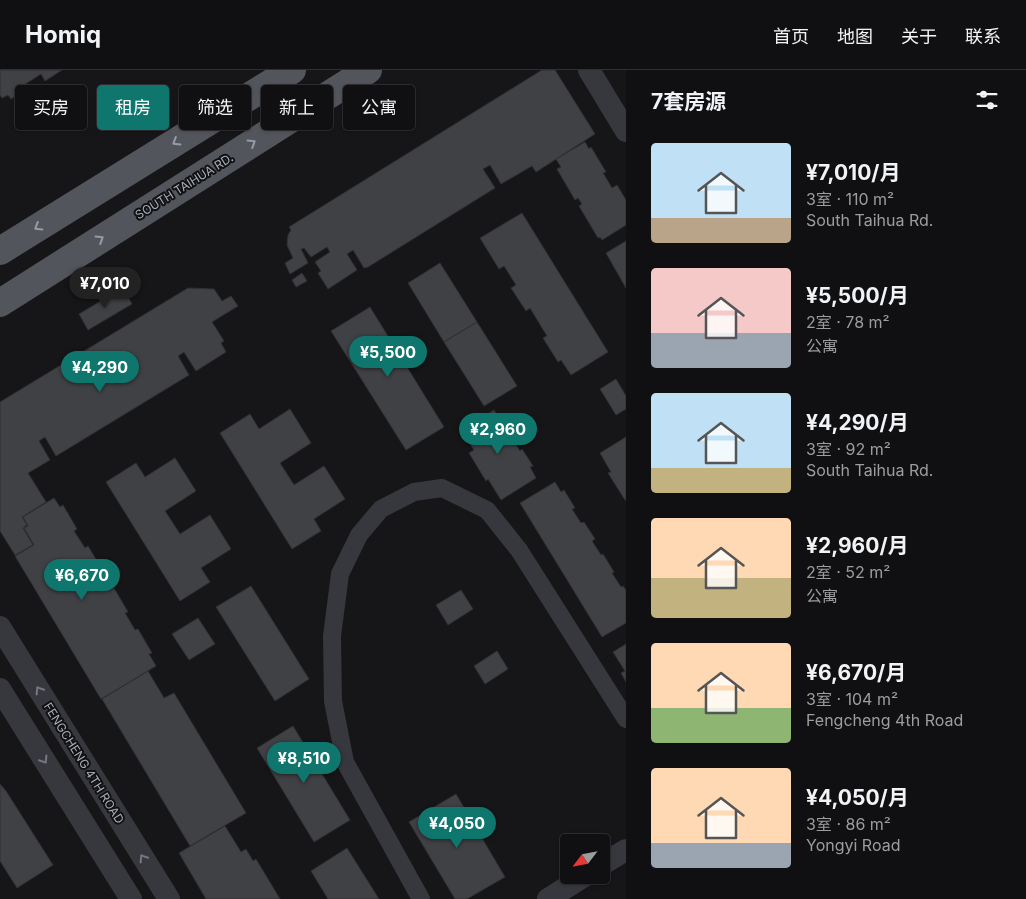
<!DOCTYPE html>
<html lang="zh">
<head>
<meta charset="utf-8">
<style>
  :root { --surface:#101012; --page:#1e1e20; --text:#f1f3f6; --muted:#9c9d9f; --line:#303032; --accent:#0f766e }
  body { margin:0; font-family:Inter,"Noto Sans SC",sans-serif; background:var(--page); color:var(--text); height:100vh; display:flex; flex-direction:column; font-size:19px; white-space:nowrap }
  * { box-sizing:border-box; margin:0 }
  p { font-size:16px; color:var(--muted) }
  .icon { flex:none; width:28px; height:28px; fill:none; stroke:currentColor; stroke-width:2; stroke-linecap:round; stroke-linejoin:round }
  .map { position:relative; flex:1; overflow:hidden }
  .side { display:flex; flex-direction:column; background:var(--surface); width:400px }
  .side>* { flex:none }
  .hud { position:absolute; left:15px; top:15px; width:475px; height:45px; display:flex; gap:10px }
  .needle { width:32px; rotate:238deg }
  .tools { position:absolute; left:560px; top:764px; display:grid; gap:10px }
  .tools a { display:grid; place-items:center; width:50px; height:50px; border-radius:5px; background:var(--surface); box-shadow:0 1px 4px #0004,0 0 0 1px var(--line); font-size:25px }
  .price { position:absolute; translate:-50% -42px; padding:0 11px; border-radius:18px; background:var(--accent); color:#fff; font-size:16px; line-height:32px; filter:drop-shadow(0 1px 2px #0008) }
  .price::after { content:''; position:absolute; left:50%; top:30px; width:15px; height:11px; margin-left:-8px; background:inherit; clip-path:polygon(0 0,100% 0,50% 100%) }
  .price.selected { background:#222; color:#fff }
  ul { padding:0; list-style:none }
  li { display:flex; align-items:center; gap:15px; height:125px; padding:0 25px }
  li span { display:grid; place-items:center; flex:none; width:140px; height:100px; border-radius:5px; color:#555 }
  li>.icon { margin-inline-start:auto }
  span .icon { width:60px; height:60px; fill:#fffc; stroke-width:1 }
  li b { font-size:21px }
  h2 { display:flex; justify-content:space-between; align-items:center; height:60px; padding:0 25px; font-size:21px }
  .chip { padding:0 18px; border-radius:5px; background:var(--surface); box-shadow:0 1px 4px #0004,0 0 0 1px var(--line); font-size:18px; line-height:45px }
  .chip.selected { background:var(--accent); color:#fff }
  header { display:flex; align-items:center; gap:30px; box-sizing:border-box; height:70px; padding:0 25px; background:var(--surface); border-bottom:1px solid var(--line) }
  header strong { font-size:24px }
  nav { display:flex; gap:28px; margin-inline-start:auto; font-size:18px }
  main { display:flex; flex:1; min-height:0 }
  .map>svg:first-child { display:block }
  .building { fill:#404145; stroke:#303034 }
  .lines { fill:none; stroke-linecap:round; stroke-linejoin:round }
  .minor { stroke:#37383d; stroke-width:18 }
  .tertiary { stroke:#37383d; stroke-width:22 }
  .primary { stroke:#53555c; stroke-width:28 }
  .oneway { stroke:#979ba6 }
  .oneway2 { stroke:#757881 }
  .labels { text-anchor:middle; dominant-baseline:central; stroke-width:4; stroke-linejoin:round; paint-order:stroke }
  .street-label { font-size:12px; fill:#a8adb8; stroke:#111113 }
</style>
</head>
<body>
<header>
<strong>Homiq</strong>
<nav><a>首页</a><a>地图</a><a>关于</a><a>联系</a></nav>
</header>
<main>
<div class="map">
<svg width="626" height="829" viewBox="0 0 626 829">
  <rect width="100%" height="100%" fill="#161618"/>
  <path class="building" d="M 0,0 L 62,0 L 45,11 L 41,4 L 19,18 L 22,22 L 11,29 L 8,25 L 2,28 L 0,25 Z
    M 542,0 L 555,0 L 595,64 L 536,102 L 532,96 L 501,114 L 490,95 L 483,99 L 495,118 L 368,197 L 364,198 L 353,180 L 347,184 L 357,200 L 328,219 L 318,203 L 321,201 L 315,192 L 330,182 L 327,177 L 311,187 L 304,178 L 301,179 L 308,193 L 290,204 L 285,193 L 293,188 L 287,175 L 288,165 L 291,160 L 289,157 Z
    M 585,72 L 589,79 L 591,77 L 606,102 L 603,103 L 612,118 L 617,115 L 626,130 L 626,155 L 602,170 L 600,167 L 598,168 L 579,136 L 582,134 L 578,128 L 575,130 L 557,99 L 561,97 L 556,89 Z
    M 522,143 L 608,282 L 571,305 L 561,290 L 558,292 L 543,268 L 547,266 L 530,238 L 526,241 L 511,218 L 516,215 L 504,196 L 499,199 L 480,168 Z
    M 626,171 L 626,218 L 606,183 Z
    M 440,193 L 477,252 L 444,272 L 408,213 Z
    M 302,203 L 307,211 L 296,217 L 292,210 Z
    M 123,218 L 132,234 L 88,260 L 79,244 Z
    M 188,218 L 214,219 L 222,231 L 231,226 L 238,236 L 212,252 L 224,271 L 221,273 L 226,282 L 196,301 L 184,282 L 178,286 L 189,305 L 56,386 L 45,367 L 39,371 L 50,390 L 28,403 L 46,432 L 22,447 L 27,455 L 23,458 L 33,475 L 15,485 L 0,461 L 0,332 Z
    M 370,237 L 444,357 L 406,380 L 331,261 Z
    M 477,252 L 517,316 L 484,336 L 444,272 Z
    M 616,309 L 626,326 L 626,339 L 616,345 L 600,319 Z
    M 290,339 L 311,373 L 280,393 L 294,415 L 324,396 L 345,429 L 314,449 L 321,461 L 292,479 L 220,363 L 250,344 L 259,359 Z
    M 494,340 L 500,350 L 503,348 L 514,365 L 511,367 L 520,381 L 522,379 L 533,396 L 530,397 L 536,408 L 501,430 L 488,409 L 486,411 L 469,383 L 474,380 L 461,360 Z
    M 626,367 L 626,430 L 625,430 L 608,403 L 611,402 L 600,383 Z
    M 175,388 L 196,421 L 165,441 L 180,464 L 210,445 L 231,479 L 201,498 L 210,512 L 180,531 L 106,412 L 136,393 L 145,407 Z
    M 555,412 L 561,422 L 564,420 L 575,438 L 572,439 L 581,453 L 584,452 L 595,469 L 592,471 L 601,485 L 603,484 L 614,502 L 612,503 L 621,517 L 623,516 L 626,520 L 626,553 L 602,567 L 520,433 Z
    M 54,428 L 60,437 L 63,435 L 77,459 L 74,461 L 85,478 L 88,476 L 103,501 L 100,503 L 110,520 L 114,518 L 128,542 L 125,543 L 135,560 L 138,559 L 152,583 L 149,584 L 156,596 L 101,629 L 15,486 L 34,475 L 24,458 L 28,456 L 23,447 Z
    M 251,516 L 309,609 L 275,631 L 216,537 Z
    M 461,520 L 473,539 L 448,555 L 436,535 Z
    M 198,548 L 215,574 L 189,590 L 172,564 Z
    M 626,574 L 626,612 L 621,603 L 625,601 L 613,582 Z
    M 497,581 L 508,599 L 485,614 L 474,596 Z
    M 148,601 L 164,628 L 174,623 L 246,743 L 190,776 L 102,629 Z
    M 293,656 L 350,750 L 314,772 L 257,678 Z
    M 0,714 L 6,721 L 53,795 L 17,818 L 0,791 Z
    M 456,724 L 505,807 L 467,829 L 455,829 L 409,752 Z
    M 225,756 L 241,782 L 246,779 L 253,791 L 256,789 L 280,829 L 206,829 L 179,783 Z
    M 347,778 L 379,829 L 328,829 L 311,801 Z"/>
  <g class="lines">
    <path class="minor" d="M 421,829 L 345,692 L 333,631 L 332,566 L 340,504 L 359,465 L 381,439 L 414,422 L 442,418 L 487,440 L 519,480 L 626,649"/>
    <path class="tertiary" d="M 589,0 L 626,61
      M 0,557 L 169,829
      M 0,619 L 131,829
      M 601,795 L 626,780
      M 548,829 L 586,805"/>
    <path class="primary" d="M 0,181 L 292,0
      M 0,233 L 368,0"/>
  </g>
  <defs><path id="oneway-chevron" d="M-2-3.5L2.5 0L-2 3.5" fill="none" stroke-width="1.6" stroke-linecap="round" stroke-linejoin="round" transform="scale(1.25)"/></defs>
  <g class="oneway">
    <use href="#oneway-chevron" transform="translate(176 72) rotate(148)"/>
    <use href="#oneway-chevron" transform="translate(252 73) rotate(-32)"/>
    <use href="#oneway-chevron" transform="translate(38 157) rotate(148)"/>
    <use href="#oneway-chevron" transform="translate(100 169) rotate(-32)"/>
  </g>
  <g class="oneway2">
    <use href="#oneway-chevron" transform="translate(39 620) rotate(-122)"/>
    <use href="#oneway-chevron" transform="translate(44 690) rotate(58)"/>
    <use href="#oneway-chevron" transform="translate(143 788) rotate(-122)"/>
  </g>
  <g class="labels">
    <g class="street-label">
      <text transform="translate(184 116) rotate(-32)">SOUTH TAIHUA RD.</text>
      <text transform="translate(84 693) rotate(58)">FENGCHENG 4TH ROAD</text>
    </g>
  </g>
</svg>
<div class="tools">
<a><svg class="needle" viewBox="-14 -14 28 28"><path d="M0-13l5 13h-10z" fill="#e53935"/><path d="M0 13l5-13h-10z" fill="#9c9d9f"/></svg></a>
</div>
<b class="price selected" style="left:105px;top:239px">¥7,010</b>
<b class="price" style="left:388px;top:308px">¥5,500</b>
<b class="price" style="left:100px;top:323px">¥4,290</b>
<b class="price" style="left:498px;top:385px">¥2,960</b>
<b class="price" style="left:82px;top:531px">¥6,670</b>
<b class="price" style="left:304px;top:714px">¥8,510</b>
<b class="price" style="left:457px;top:779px">¥4,050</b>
<div class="hud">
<a class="chip">买房</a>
<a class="chip selected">租房</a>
<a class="chip">筛选</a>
<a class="chip">新上</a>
<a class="chip">公寓</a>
</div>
</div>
<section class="side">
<h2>7套房源<svg class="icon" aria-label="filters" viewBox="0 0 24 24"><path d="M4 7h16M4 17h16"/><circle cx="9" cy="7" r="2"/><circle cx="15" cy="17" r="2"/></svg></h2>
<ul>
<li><span style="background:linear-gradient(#bfe0f5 75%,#b9a48a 0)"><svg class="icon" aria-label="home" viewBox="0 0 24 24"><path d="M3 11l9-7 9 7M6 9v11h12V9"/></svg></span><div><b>¥7,010/月</b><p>3室 · 110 m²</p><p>South Taihua Rd.</p></div></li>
<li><span style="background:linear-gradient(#f6c9c9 65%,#9aa5b1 0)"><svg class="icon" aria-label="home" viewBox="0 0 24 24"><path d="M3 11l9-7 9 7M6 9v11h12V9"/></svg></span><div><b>¥5,500/月</b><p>2室 · 78 m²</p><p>公寓</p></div></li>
<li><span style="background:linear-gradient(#bfe0f5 75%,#c2b280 0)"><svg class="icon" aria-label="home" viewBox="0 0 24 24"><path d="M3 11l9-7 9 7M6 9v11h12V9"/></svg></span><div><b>¥4,290/月</b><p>3室 · 92 m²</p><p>South Taihua Rd.</p></div></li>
<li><span style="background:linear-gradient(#ffd9b3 60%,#c2b280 0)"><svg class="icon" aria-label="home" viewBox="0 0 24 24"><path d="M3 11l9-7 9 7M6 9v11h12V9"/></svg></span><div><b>¥2,960/月</b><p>2室 · 52 m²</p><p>公寓</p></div></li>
<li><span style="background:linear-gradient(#ffd9b3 65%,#8fb573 0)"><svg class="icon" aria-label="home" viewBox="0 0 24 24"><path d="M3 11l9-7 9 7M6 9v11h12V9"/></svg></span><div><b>¥6,670/月</b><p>3室 · 104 m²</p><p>Fengcheng 4th Road</p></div></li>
<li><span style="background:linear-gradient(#ffd9b3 75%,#9aa5b1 0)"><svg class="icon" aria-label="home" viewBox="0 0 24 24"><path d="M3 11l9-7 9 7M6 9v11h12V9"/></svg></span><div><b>¥4,050/月</b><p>3室 · 86 m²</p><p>Yongyi Road</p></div></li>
</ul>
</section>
</main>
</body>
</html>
